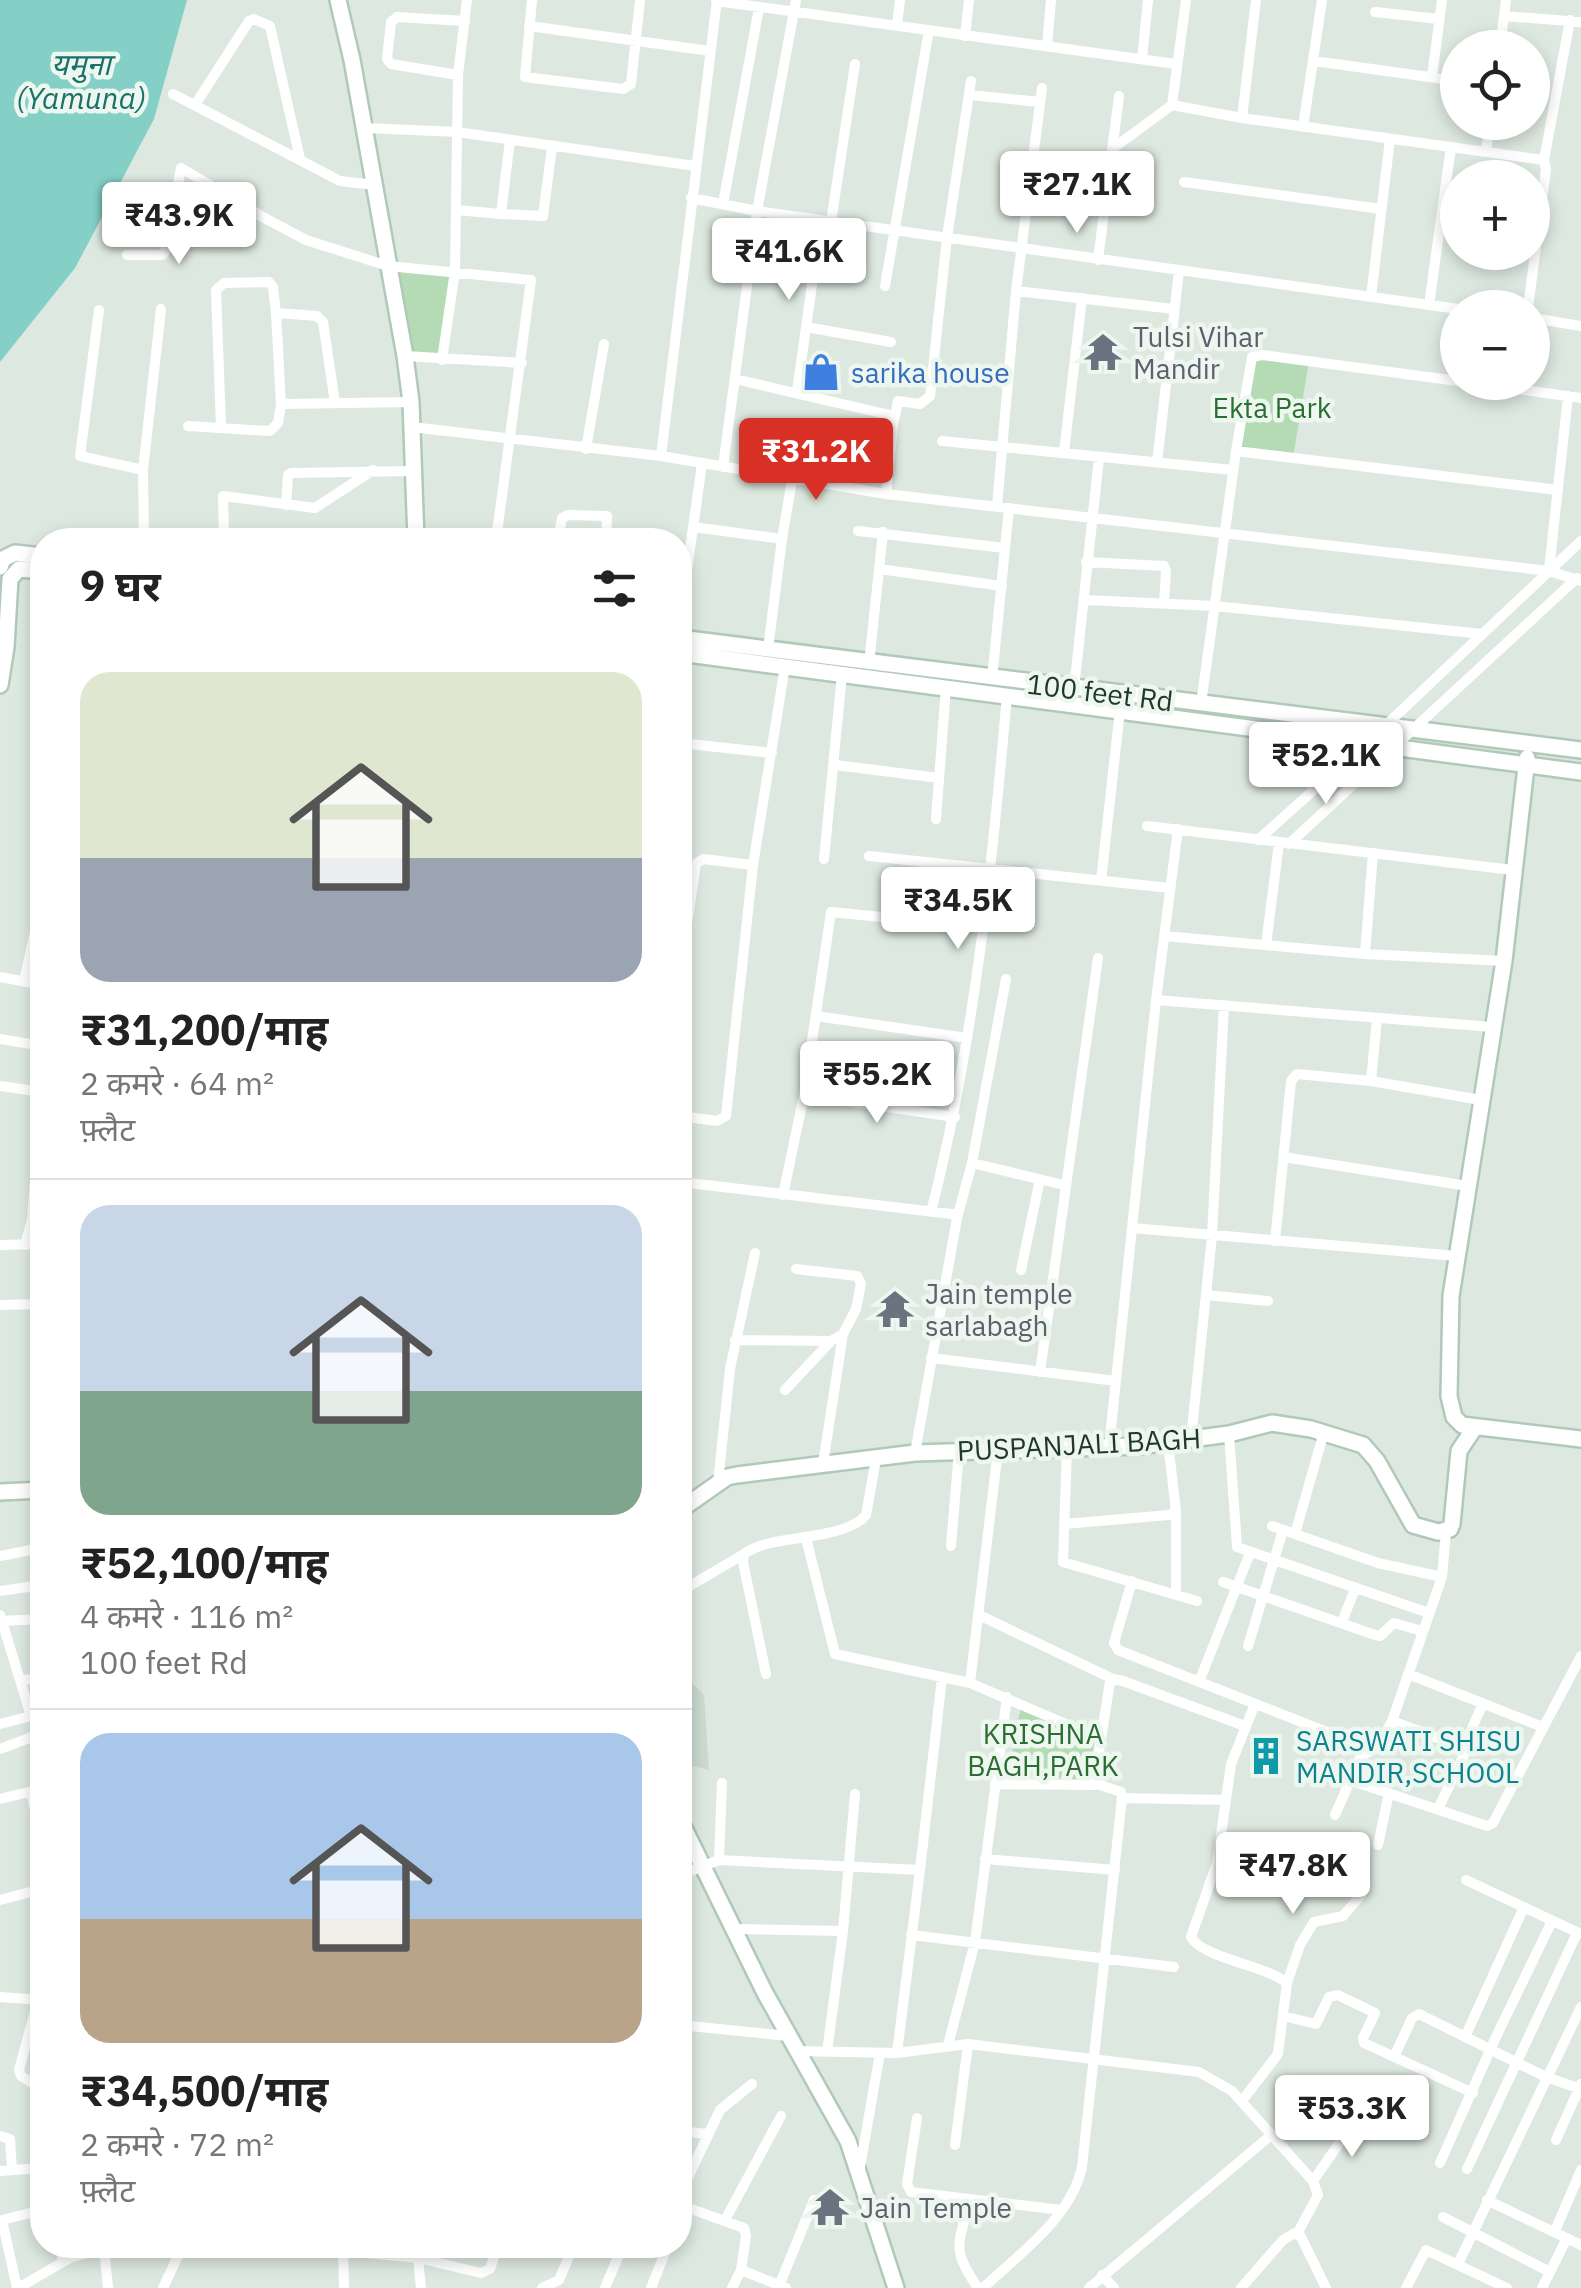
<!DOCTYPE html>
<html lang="hi">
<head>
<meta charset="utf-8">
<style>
  :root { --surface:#fff; --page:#f6f6f6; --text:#222; --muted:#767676; --line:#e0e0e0; --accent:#d93025 }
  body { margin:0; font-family:"IBM Plex Sans","Noto Sans Devanagari",sans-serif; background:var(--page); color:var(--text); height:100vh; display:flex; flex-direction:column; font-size:38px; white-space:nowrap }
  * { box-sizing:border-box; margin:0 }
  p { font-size:32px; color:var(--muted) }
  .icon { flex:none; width:55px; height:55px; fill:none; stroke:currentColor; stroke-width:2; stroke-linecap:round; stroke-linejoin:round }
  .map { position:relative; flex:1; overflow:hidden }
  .details { position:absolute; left:30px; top:528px; width:662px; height:1730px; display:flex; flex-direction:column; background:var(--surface); border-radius:40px; box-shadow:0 5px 15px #0003 }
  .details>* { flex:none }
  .fabs { position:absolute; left:1440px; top:30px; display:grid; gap:20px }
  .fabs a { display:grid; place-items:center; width:110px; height:110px; border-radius:50%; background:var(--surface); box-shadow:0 5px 15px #0003; font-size:50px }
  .price { position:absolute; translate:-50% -85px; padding:0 22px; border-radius:10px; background:#fff; color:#222; font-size:32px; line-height:65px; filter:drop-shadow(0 2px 5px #0008) }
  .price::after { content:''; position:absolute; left:50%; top:60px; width:30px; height:22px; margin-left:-15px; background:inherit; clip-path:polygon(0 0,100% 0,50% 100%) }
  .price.current { background:var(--accent); color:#fff }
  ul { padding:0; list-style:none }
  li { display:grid; align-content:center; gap:20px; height:530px; padding:0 50px }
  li+li { border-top:2px solid var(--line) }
  li span { display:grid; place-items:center; height:310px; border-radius:30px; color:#555 }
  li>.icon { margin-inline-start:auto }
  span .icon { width:180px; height:180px; fill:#fffc; stroke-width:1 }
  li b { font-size:42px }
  h2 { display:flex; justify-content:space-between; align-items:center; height:120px; padding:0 50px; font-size:42px }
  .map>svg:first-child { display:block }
  .built { fill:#cbd9cf }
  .green { fill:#b5dbb5 }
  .water { fill:#84cfc6 }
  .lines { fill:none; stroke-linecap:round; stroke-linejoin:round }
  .secondary-casing { stroke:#b0c9b9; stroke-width:20 }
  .street { stroke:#fff; stroke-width:10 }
  .secondary { stroke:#fff; stroke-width:15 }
  .labels { text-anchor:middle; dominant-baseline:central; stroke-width:9; stroke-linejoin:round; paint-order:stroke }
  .worship-label { font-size:28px; fill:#5b616d; stroke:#edf6ef; text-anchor:start }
  .shop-label { font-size:28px; fill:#366cbe; stroke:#edf6ef; text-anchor:start }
  .park-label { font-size:28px; fill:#2a6e32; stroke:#edf6ef }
  .street-label { font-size:28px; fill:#1f382a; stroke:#edf6ef }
  .culture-label { font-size:28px; fill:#0d838f; stroke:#edf6ef; text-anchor:start }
  .water-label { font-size:30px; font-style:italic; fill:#1a726a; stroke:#edf6ef }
</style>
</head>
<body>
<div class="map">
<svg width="1581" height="2288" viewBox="0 0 1581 2288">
  <rect width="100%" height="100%" fill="#dde9e0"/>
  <path class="built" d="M 680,1620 L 689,1680 L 704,1695 L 709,1770 L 680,1763 Z"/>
  <path class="green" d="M 388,266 L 455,271 L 442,360 L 405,356 Z
    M 1252,357 L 1309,361 L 1293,458 L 1236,451 Z
    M 1021,1709 L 1094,1742 L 1088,1781 L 1010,1772 L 1014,1734 Z"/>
  <path class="water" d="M 0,0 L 187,0 L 154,119 L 75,268 L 0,362 Z"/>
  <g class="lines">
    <g class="secondary-casing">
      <path id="secondary" d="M 338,0 L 352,60 L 405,356 L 411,402 L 416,540
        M 0,567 L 3,559 L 15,553 L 42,556
        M 680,638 L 1581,750
        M 680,653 L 1581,772
        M 0,685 L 6,647 L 10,579 L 19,569 L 42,571
        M 1527,758 L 1504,961 L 1451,1296 L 1449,1396 L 1454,1417 L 1462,1425 L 1581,1439
        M 0,1492 L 42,1490
        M 680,1510 L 727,1477 L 737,1475 L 915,1453 L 1139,1446 L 1229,1434 L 1272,1423 L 1311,1429 L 1363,1445 L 1377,1461 L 1413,1525 L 1438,1532 L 1450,1529 L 1452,1524 L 1459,1451 L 1475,1427
        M 680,1820 L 765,1993 L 848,2141 L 896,2288"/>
    </g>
    <path class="street" d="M 532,0 L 525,77 L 623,89 L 631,84 L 640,0
      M 716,1 L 1176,64
      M 1375,12 L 1439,19
      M 1505,16 L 1581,22
      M 529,26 L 710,51
      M 897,26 L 900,0
      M 965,36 L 969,0
      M 1047,46 L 1051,0
      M 1500,48 L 1506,0
      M 1142,59 L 1148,0
      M 1314,61 L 1458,81
      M 458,75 L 391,64 L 387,59 L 391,22 L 397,17 L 465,21
      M 1432,77 L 1442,0
      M 173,94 L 340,181 L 375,185
      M 969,95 L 1040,102
      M 195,105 L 249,21 L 254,19 L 270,26 L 300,159
      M 1172,105 L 1242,118 L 1544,160 L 1546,169 L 1528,308
      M 1242,118 L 1256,0
      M 1303,127 L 1322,0
      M 365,128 L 457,132 L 695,166
      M 1112,149 L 1172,105 L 1186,0
      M 1486,151 L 1490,122
      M 1544,160 L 1570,20
      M 1184,182 L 1381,209
      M 691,198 L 757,211 L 1458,309
      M 723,204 L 759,8
      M 456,210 L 501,214 L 510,140
      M 172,211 L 259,215 L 306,240 L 388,266 L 531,280 L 496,540
      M 501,214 L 543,216 L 552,147
      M 831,222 L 855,64
      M 127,255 L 162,255 L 165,252 L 181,168 L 257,213
      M 1098,260 L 1119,96
      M 885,286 L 929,30
      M 1016,291 L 1174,309
      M 1371,297 L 1390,139
      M 1429,305 L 1451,147
      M 99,310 L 80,456 L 143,470
      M 1532,318 L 1581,326
      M 806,327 L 891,342
      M 405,356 L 522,363
      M 442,360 L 455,271 L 458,75 L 467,0
      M 735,379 L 894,416 L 886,494
      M 1468,382 L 1581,398
      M 797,392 L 821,220
      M 335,403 L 323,322 L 317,316 L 276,313 L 281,404 L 411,402
      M 895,417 L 898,401 L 920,404 L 930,396 L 947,237 L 971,81
      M 188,426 L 270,431 L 278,423 L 281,404
      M 221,427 L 216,290 L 224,283 L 269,282 L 273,287 L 276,313
      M 412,427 L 661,456 L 886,494 L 1549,571 L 1581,581
      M 942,441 L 1233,470
      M 586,449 L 604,344
      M 1236,451 L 1558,490
      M 1064,452 L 1082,298
      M 661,456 L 717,0
      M 1157,463 L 1179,271
      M 723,467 L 757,211 L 796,0
      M 286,505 L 288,475 L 291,473 L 412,471
      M 997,506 L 1016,291 L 1042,88
      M 693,527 L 782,539 L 792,480
      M 858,531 L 1005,548
      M 144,540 L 143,470 L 161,309
      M 224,540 L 223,496 L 315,508 L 373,470
      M 558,540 L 562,518 L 568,515 L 607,516 L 606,540
      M 1086,562 L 1164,566 L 1166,571 L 1164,603
      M 879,569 L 1002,586
      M 1549,570 L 1568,396
      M 1085,600 L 1215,606 L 1482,634
      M 680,620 L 702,464
      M 768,649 L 782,539
      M 869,663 L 883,532
      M 992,679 L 1009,508
      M 1074,689 L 1099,458
      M 1201,704 L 1236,451 L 1252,357 L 1262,355 L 1458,381
      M 680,743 L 772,753
      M 835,765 L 939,778
      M 936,819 L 946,687
      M 1147,826 L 1512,870
      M 1258,840 L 1384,727 L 1581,541
      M 1289,844 L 1577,578
      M 869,856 L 1170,888
      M 824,859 L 842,674
      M 1101,881 L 1120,710
      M 1164,936 L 1365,954 L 1504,961
      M 1266,945 L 1279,843
      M 1365,954 L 1373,853
      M 680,971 L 696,864 L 703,859 L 753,865
      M 0,977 L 42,985
      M 24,981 L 42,900
      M 1156,1000 L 1492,1027
      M 816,1016 L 967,1038
      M 0,1039 L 42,1046
      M 1371,1081 L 1377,1019
      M 0,1086 L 42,1092
      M 804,1095 L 955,1117
      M 680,1116 L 717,1121 L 726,1116 L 753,865 L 785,666
      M 1283,1157 L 1468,1186
      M 972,1163 L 1064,1185
      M 680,1182 L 952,1214 L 957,1218 L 915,1453
      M 783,1195 L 804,1095 L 831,912 L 981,927
      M 931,1212 C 974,1043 992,868 1007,695
      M 957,1218 L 972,1163 L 1006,979
      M 32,1220 L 36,1167
      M 1132,1228 L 1457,1256
      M 1275,1241 L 1291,1081 L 1297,1074 L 1371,1081 L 1481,1100
      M 0,1245 L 42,1244
      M 25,1245 L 32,1220 L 42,1212
      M 1021,1270 L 1040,1179
      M 1206,1295 L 1268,1301
      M 0,1305 L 42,1304
      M 735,1340 L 831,1341
      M 931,1358 L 1116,1381
      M 1040,1372 L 1098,958
      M 785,1390 L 831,1341 L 843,1334 L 856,1309 L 861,1284 L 857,1276 L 796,1269
      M 1229,1434 L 1237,1547 L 1429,1613
      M 1191,1439 L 1212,1236 L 1224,1005
      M 1109,1447 L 1156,1000 L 1178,829
      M 1067,1448 L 1063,1562 L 1197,1601
      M 823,1464 L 843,1334
      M 718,1483 L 730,1369 L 755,1253
      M 1176,1511 L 1176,1593
      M 1064,1524 L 1169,1515 L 1176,1511 L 1168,1442
      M 1272,1526 L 1378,1563 L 1442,1577
      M 1295,1534 L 1324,1432
      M 806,1538 L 835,1654 L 970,1683 L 1101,1739
      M 951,1546 L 959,1451
      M 0,1556 L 35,1549
      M 1132,1581 L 1114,1643 L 1118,1650 L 1373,1750
      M 1223,1582 L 1375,1635 L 1380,1636 L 1394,1623 L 1422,1631
      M 683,1590 L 744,1554
      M 0,1591 L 42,1585
      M 0,1615 L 31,1716 L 42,1718
      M 979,1615 L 1113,1679
      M 2,1621 L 42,1619
      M 1342,1622 L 1355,1589
      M 1248,1646 L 1283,1530
      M 766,1674 L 743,1562 L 744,1554 C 770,1534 830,1542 861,1520 L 866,1515 L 876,1459
      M 1408,1674 L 1543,1727
      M 21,1680 L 42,1679
      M 1199,1682 L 1250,1553
      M 970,1683 L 998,1450
      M 1392,1721 L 1473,1751
      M 0,1724 L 31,1716
      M 1464,1747 L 1483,1703
      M 0,1749 L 37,1735
      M 1352,1781 L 1487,1826 L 1493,1823 L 1581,1656
      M 995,1784 L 1095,1785
      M 31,1793 L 42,1838
      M 1122,1798 L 1225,1800
      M 0,1799 L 42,1789
      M 1438,1809 L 1467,1749
      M 1335,1815 L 1361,1756 L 1378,1747 L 1392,1721 L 1442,1577 L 1446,1531
      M 1378,1845 L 1389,1793
      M 985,1859 L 1115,1870
      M 719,1860 L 722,1783
      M 920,1870 L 942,1678
      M 680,1875 L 719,1860 L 920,1870 L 897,2053
      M 1466,1880 L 1581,1934
      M 0,1900 L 42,1889
      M 735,1929 L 843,1931
      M 911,1935 L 1174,1967
      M 1287,1983 L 1300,1945 L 1314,1922 L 1343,1916 L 1361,1895
      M 0,1997 L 42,2000
      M 38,2000 L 19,2070 L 21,2076 L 42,2089
      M 1283,2016 L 1316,2024 L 1329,1997 L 1338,1995 L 1375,2013 L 1363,2038 L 1364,2043 L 1473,2093
      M 680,2025 L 788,2036
      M 1465,2037 L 1524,1907
      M 948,2045 L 975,1942 L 1007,1697
      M 796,2051 L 897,2053 L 968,2044 L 1199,2072 L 1232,2091 L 1313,2181 L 1318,2195 L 1297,2234
      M 827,2052 L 843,1931 L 855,1794
      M 1394,2057 L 1412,2018 L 1419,2014 L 1546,2077 L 1581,2089
      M 1242,2101 L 1278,2054 L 1287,1983 C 1265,1965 1202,1958 1191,1937 L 1217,1863 L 1231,1764 L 1255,1704
      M 917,2118 L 907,2184 L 911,2192 L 1062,2210
      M 680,2131 L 707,2134
      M 0,2136 L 10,2139 L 12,2170
      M 1556,2140 L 1581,2084
      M 955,2145 L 968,2044
      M 1440,2163 L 1495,2039 L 1552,1921
      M 860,2167 L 880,2053
      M 1467,2169 L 1577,1933
      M 0,2171 L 42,2168
      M 1313,2181 L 1358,2116
      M 680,2194 L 720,2110 L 752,2084
      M 970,2199 C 959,2245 950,2247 978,2288
      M 1487,2200 L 1581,2245
      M 680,2205 L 744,2228 L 746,2236 L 741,2270 L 786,2288
      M 1443,2217 L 1550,2272
      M 725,2220 L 781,2116
      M 1555,2231 L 1581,2170
      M 60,2245 L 63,2261
      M 343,2246 L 344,2288
      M 104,2248 L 108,2288
      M 343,2251 L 418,2258 L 481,2273 L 490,2269 L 498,2245
      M 418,2258 L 421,2288
      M 1458,2264 L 1581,2007
      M 1102,2275 L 1114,2288
      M 779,2286 L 814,2200
      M 17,2288 L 2,2220 L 42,2210
      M 18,2288 L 70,2258 L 115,2245
      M 163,2288 L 183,2245
      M 542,2288 L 559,2280 L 574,2245
      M 605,2288 L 623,2245
      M 651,2288 L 668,2245
      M 732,2288 L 741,2270
      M 983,2288 C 1019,2254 1071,2218 1082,2167 L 1122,1798 L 1121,1792 L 1094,1783 L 1110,1682 L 1113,1679 L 1123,1681 L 1245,1726
      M 1089,2288 L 1270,2136
      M 1241,2288 L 1283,2240 L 1295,2233 L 1301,2237 L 1326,2288
      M 1406,2288 L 1426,2250 L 1507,2288
      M 1542,2288 L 1567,2238"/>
    <use href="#secondary" class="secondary"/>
  </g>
  <defs>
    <g id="temple-bare" transform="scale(3)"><path d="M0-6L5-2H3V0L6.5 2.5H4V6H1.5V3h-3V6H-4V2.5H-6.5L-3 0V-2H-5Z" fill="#6b7280" stroke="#edf6ef" stroke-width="2.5" paint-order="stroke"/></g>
    <g id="shop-bare" transform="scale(3)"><path d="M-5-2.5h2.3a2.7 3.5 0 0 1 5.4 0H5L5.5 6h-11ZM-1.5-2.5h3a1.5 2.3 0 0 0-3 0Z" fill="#3f7fe0" stroke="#edf6ef" stroke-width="2.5" paint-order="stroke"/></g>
    <g id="building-bare" transform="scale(3)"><path d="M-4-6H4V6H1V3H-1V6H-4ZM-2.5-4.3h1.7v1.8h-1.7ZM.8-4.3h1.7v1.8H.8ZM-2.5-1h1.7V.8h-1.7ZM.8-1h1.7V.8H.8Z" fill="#0f9aa8" stroke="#edf6ef" stroke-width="2.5" paint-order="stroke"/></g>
  </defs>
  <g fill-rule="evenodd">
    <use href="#temple-bare" x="1103" y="352"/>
    <use href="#shop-bare" x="821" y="372"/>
    <use href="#temple-bare" x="895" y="1309"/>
    <use href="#building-bare" x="1266" y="1756"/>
    <use href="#temple-bare" x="830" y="2207"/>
  </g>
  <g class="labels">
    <g class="worship-label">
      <text x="1133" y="336">Tulsi Vihar<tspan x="1133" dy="32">Mandir</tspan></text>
      <text x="925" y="1293">Jain temple<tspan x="925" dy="32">sarlabagh</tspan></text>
      <text x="860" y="2207">Jain Temple</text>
    </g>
    <g class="shop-label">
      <text x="851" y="372">sarika house</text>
    </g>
    <g class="park-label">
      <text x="1272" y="407">Ekta Park</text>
      <text x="1043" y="1733">KRISHNA<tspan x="1043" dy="32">BAGH,PARK</tspan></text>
    </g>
    <g class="street-label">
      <text transform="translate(1100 692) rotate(7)">100 feet Rd</text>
      <text transform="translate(1079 1444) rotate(-3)">PUSPANJALI BAGH</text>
    </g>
    <g class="culture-label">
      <text x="1296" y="1740">SARSWATI SHISU<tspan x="1296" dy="32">MANDIR,SCHOOL</tspan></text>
    </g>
    <g class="water-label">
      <text x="81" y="63">यमुना<tspan x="81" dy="34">(Yamuna)</tspan></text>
    </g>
  </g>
</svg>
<div class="fabs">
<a><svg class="icon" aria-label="locate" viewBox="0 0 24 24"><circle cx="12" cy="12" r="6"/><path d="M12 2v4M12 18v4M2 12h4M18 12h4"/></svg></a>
<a>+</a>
<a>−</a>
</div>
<b class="price" style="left:1077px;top:236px">₹27.1K</b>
<b class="price" style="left:179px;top:267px">₹43.9K</b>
<b class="price" style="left:789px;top:303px">₹41.6K</b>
<b class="price current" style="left:816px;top:503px">₹31.2K</b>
<b class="price" style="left:1326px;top:807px">₹52.1K</b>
<b class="price" style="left:958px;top:952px">₹34.5K</b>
<b class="price" style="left:877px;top:1126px">₹55.2K</b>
<b class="price" style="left:1293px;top:1917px">₹47.8K</b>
<b class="price" style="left:1352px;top:2160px">₹53.3K</b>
<section class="details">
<h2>9 घर<svg class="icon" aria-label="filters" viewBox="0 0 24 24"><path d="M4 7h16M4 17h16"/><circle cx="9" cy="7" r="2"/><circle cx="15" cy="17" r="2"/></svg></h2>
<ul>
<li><span style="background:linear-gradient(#dfe7d0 60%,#9aa5b1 0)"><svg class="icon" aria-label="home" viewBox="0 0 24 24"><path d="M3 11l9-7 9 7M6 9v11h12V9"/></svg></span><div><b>₹31,200/माह</b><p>2 कमरे · 64 m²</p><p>फ़्लैट</p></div></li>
<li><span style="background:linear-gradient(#c9d6e8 60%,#7fa58c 0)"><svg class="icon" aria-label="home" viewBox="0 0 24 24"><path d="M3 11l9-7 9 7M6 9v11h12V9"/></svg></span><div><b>₹52,100/माह</b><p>4 कमरे · 116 m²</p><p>100 feet Rd</p></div></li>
<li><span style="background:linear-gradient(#a9c7e8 60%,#b9a48a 0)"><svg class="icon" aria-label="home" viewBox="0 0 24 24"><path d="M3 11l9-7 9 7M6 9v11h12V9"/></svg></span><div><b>₹34,500/माह</b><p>2 कमरे · 72 m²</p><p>फ़्लैट</p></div></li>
</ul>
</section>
</div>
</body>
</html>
